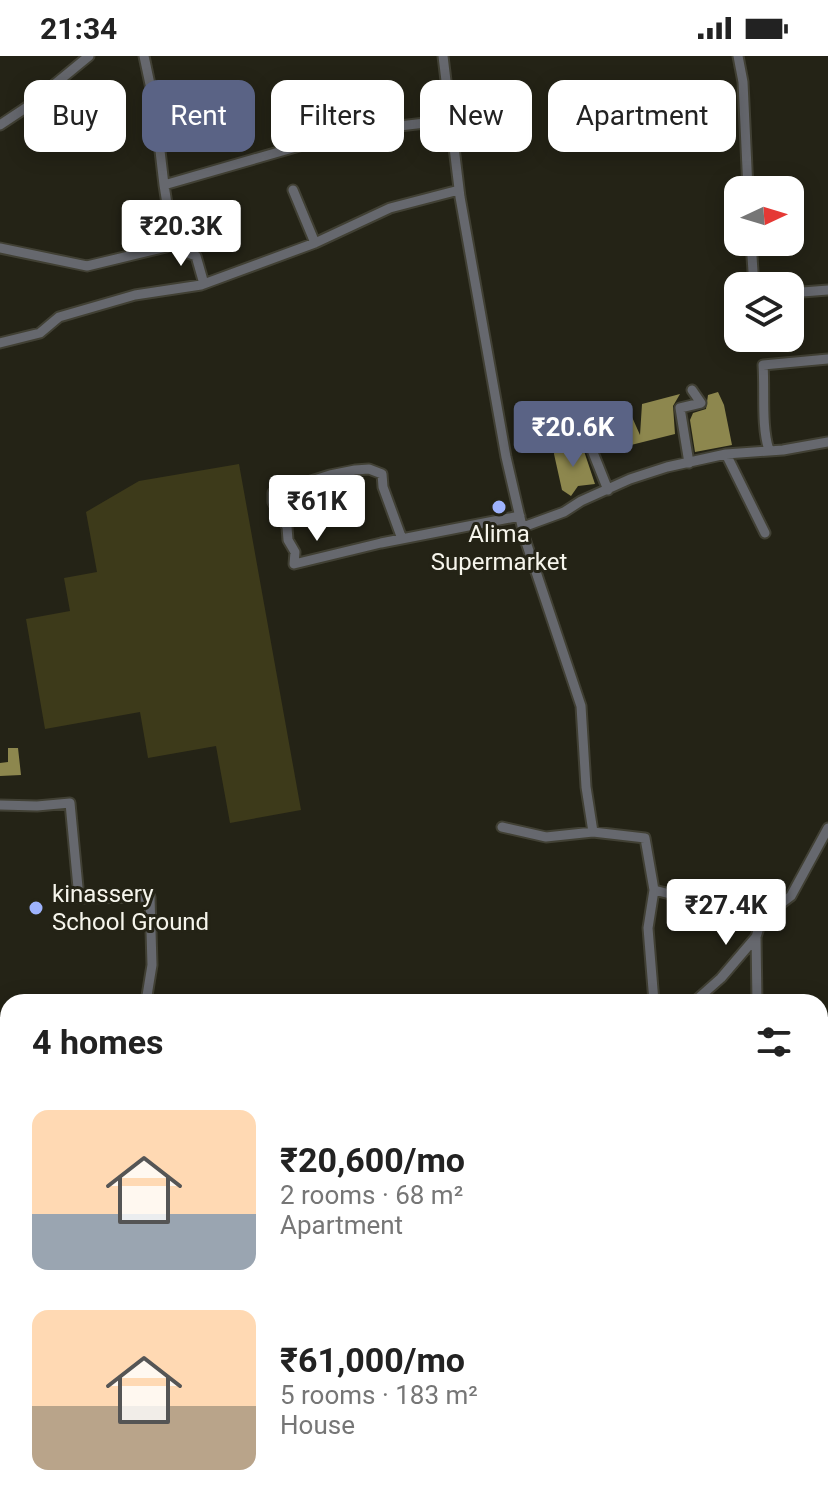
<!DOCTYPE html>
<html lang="en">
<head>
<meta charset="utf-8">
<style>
  :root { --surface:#fff; --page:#f6f6f6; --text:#222; --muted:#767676; --accent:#5a6385 }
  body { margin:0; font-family:Roboto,sans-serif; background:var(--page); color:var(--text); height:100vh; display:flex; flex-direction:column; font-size:30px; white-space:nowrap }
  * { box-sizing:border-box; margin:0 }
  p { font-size:26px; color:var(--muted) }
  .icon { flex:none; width:44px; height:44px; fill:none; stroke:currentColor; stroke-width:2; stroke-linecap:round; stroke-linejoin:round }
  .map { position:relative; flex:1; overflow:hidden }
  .side { position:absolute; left:0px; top:938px; width:828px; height:512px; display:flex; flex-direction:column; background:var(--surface); border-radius:24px 24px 0 0; box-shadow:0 4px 20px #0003 }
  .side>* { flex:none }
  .top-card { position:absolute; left:24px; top:24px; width:780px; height:72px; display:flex; gap:16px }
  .needle { width:52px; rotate:86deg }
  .controls { position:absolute; left:724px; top:120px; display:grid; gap:16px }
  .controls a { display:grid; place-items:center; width:80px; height:80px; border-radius:16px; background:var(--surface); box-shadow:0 4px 20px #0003; font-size:40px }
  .price { position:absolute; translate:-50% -68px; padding:0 18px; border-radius:8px; background:#fff; color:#222; font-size:26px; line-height:52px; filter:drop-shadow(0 2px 4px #0008) }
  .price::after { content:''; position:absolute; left:50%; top:48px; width:24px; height:18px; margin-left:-12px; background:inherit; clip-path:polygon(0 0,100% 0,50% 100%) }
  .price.current { background:var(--accent); color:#fff }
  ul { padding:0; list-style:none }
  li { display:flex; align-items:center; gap:24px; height:200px; padding:0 32px }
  li span { display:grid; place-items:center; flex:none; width:224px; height:160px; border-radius:16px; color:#555 }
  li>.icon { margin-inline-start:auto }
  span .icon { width:96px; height:96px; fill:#fffc; stroke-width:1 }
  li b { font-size:34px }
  h2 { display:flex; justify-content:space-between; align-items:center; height:96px; padding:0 32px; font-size:34px }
  .pill { padding:0 28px; border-radius:16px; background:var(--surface); box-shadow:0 4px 20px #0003; font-size:28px; line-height:72px }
  .pill.current { background:var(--accent); color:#fff }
  .status { display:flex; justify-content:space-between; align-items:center; height:56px; padding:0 40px; background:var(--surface); direction:ltr }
  .status svg { height:22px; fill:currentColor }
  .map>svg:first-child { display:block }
  .green { fill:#3d3a1a }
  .building { fill:#8d874e }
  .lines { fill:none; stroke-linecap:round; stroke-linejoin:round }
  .street-casing { stroke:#414034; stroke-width:13 }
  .secondary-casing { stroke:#414034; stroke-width:16 }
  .path { stroke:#8c8b80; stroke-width:2; stroke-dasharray:4 6; stroke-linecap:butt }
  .street { stroke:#66686e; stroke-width:9 }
  .secondary { stroke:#8c909a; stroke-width:12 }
  .poi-dot { fill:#9eb3fd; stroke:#242316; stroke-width:3 }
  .labels { text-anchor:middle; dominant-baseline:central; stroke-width:6; stroke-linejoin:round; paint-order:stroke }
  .poi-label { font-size:24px; fill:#f6f5ec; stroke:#242316 }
</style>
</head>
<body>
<div class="status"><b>21:34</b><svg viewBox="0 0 49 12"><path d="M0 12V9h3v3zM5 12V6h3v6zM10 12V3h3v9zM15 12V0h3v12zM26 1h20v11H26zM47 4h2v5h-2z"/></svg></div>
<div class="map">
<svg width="828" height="1450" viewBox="0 0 828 1450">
  <rect width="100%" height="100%" fill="#242316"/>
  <path class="green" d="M 239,408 L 301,754 L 230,767 L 216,690 L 148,702 L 140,656 L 45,673 L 26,563 L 70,555 L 64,522 L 97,516 L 86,456 L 139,425 Z"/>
  <path class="building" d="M 718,336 L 724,349 L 732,389 L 695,396 L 690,364 L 693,357 L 706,353 L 708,339 Z
    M 680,338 L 673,350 L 675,378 L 603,396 L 596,375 L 583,377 L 581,362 L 604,355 L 615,345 L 620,354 L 628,352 L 640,379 L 642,348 Z
    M 563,389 L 567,397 L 583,392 L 595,428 L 578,430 L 571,440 L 562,434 L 554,398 L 555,390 Z
    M 8,692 L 18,692 L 21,719 L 0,720 L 0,707 L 8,706 Z"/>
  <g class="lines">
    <g class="street-casing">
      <path id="street" d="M 144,0 L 155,52 L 164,129 L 348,76 L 451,64
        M 443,0 L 460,141 L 506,401 L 525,483 L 581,650 L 586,731 L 593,776 L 645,782 L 654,834 L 648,872 L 654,946
        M 738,0 L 743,26 L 748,134
        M 0,69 L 27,51 L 89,0
        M 293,134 L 315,187
        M 173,186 L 185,196 L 196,200 L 204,228
        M 751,186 L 754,230
        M 0,192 L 87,210 L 166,191 L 173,186 L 164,129
        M 790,237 L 828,234
        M 0,287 L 40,277 L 59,261 L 135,239 L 201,229 L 315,187 L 390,152 L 459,134
        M 561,377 L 577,386 L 588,384 L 608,434
        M 769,394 C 761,370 765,335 763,309 L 828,303
        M 726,398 L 765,477
        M 689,407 L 680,352 L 701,347 L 692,334
        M 523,471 L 564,456 L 581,445 L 630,423 L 667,411 L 726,398 L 783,394 L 828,386
        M 402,483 L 383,431 L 382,418 L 369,413 L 355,414 L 330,419 L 273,437 L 273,446 L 287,471 L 288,484 L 295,496 L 294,508 L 381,487 L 520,460
        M 0,749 L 37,750 L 70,747 L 79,842 L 150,841 L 152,909 L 146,946
        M 502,771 L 546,781 L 593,776
        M 654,834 L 686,842 L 722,859 L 762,862 L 791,840 L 828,772
        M 559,946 L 569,946
        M 694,946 L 721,922 L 756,881
        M 757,946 L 756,881 L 762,862
        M 0,1024 L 8,1024
        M 820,1102 L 828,1097
        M 0,1133 L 8,1138
        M 0,1219 L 8,1220
        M 590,1442 L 590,1450
        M 772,1442 L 772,1450
        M 115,1450 L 127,1442
        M 703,1450 L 704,1442"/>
    </g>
    <g class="secondary-casing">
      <path id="secondary" d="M 0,1315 L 8,1345
        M 33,1442 L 35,1450"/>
    </g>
    <path class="path" d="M 339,1450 L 340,1442"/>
    <use href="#street" class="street"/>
    <use href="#secondary" class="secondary"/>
  </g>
  <g class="poi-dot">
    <circle cx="499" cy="451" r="8"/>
    <circle cx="36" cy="852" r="8"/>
  </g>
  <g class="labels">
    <g class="poi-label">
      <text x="499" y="478">Alima<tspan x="499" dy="28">Supermarket</tspan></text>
      <text x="52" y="838" text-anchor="start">kinassery<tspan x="52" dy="28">School Ground</tspan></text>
    </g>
  </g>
</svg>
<div class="controls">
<a><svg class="needle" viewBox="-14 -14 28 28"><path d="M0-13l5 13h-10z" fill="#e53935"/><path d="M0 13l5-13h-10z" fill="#767676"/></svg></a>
<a><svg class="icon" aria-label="layers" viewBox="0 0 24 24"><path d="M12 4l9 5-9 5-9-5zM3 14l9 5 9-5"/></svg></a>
</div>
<b class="price" style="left:181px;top:212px">₹20.3K</b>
<b class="price current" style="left:573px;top:413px">₹20.6K</b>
<b class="price" style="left:317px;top:487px">₹61K</b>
<b class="price" style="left:726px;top:891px">₹27.4K</b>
<div class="top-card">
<a class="pill">Buy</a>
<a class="pill current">Rent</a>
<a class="pill">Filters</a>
<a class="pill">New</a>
<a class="pill">Apartment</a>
</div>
<section class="side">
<h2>4 homes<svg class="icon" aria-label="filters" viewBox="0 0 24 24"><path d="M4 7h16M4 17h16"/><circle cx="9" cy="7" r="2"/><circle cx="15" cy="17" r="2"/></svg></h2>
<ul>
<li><span style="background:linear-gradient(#ffd9b3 65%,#9aa5b1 0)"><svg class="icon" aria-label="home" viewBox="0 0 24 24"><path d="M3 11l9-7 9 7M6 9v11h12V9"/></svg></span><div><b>₹20,600/mo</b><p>2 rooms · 68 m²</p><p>Apartment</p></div></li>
<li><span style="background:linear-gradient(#ffd9b3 60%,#b9a48a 0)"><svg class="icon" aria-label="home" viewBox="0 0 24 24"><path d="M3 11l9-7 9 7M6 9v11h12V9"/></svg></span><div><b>₹61,000/mo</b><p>5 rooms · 183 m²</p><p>House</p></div></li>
</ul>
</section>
</div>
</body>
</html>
